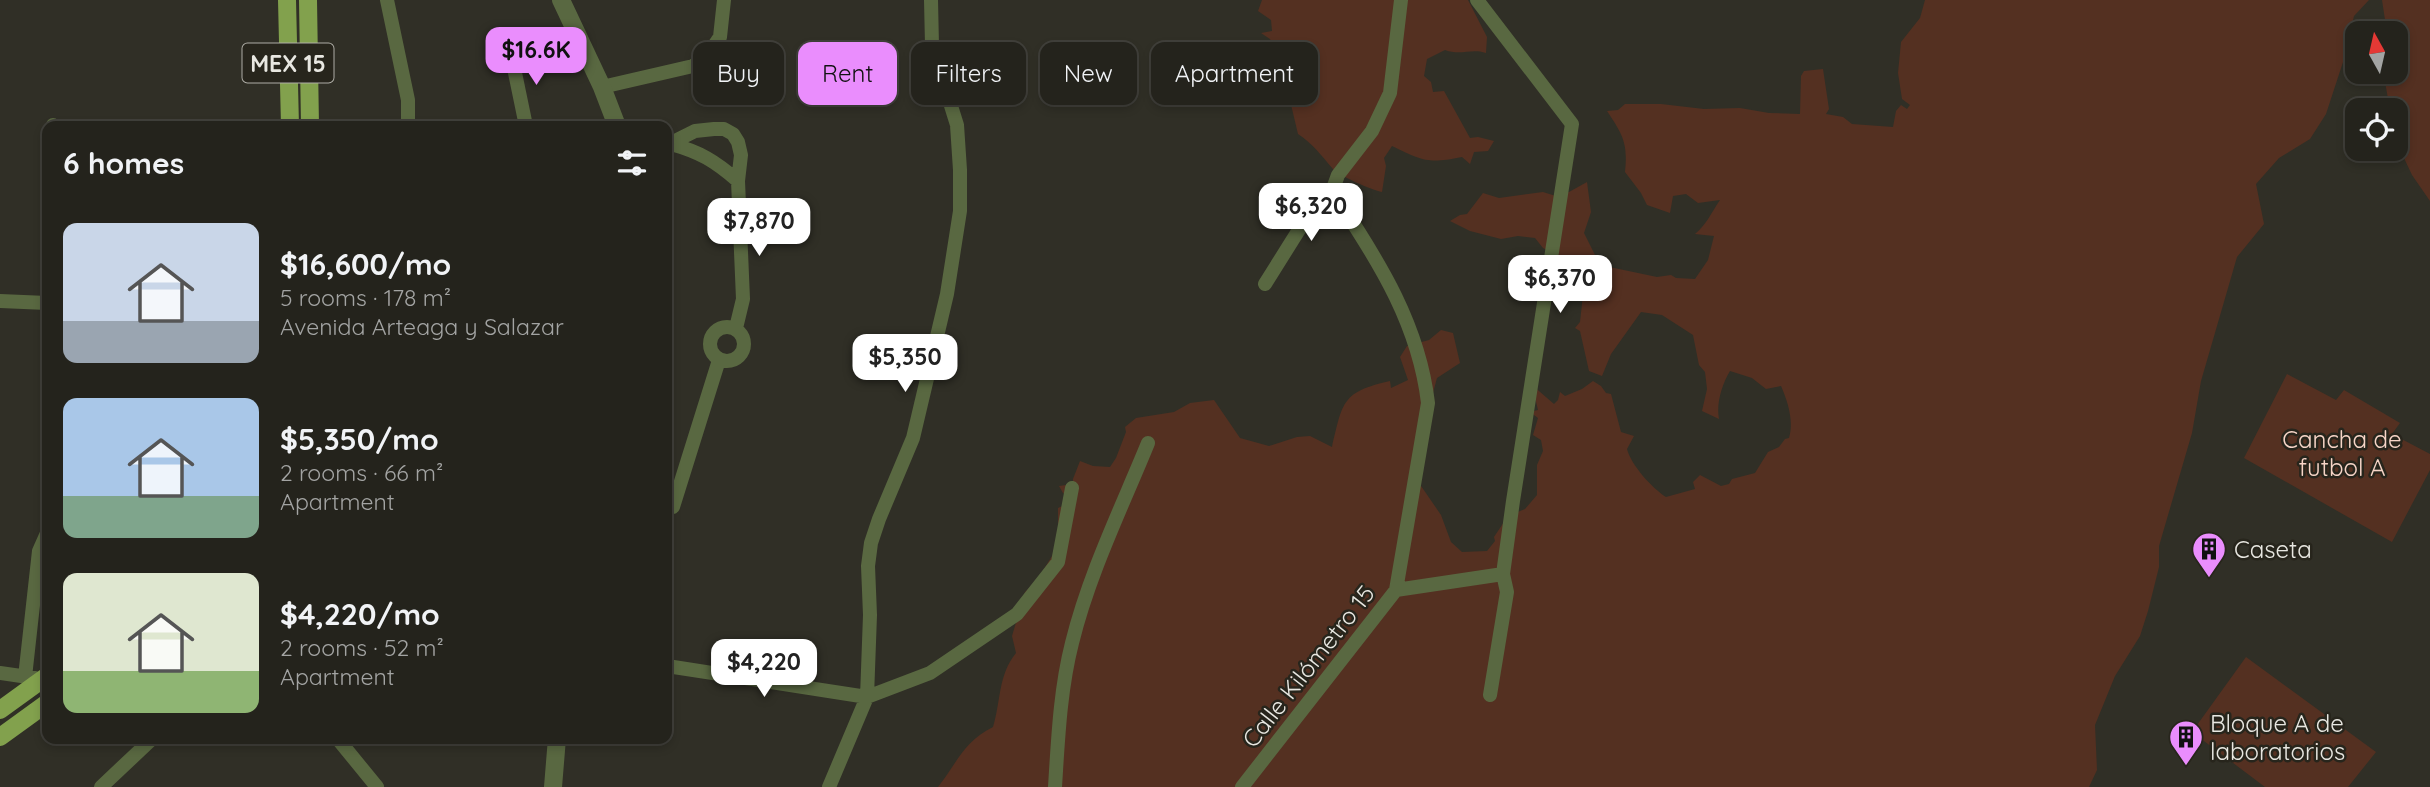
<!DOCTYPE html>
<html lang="en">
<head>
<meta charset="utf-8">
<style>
  :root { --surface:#24231c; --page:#302f29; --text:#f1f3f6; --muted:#a3a4a3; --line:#41403b; --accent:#ea8dfd }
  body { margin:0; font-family:Quicksand,sans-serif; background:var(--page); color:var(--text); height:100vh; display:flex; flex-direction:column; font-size:26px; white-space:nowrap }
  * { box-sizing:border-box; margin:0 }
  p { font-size:23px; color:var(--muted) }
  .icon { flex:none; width:38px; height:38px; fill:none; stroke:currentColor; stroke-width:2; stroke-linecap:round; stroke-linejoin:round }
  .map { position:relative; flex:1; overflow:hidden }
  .details { position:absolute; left:42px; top:121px; width:630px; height:623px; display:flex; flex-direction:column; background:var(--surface); border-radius:14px; box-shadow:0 4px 10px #0003,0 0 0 2px var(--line) }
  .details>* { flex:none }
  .guide { position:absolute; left:693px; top:42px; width:665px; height:63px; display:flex; gap:14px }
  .needle { width:46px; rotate:352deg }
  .controls { position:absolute; left:2345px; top:21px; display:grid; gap:14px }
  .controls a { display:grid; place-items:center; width:63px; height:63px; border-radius:14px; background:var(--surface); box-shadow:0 4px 10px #0003,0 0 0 2px var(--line); font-size:35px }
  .price { position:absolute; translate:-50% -60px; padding:0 16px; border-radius:14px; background:#fff; color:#222; font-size:23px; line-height:46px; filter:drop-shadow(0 2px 4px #0008) }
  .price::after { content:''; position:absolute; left:50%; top:42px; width:21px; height:16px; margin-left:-10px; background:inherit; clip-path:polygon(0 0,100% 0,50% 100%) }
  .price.active { background:var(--accent); color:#111 }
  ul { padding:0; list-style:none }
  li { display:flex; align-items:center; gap:21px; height:175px; padding:0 21px }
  li span { display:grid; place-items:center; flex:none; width:196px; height:140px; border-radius:14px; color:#555 }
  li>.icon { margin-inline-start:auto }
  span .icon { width:84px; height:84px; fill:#fffc; stroke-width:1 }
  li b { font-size:30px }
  h2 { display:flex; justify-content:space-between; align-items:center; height:84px; padding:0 21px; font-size:30px }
  .pill { padding:0 24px; border-radius:14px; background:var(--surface); box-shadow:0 4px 10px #0003,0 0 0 2px var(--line); font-size:24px; line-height:63px }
  .pill.active { background:var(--accent); color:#111 }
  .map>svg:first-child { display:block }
  .green { fill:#543021 }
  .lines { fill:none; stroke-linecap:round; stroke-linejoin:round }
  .minor { stroke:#596841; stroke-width:14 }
  .tertiary { stroke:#596841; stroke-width:18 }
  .primary { stroke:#82a14d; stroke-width:18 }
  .labels { text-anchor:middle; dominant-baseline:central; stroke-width:5; stroke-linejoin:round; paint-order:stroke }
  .shield { fill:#27251c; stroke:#aeada6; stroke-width:2 }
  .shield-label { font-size:23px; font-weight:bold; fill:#e8e7e1 }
  .park-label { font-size:24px; fill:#f7d5c7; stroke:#27251c }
  .poi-label { font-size:24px; fill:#e8e7e1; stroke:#27251c; text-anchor:start }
  .street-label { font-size:24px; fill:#e8e7e1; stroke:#27251c }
</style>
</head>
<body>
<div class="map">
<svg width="2430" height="787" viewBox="0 0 2430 787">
  <rect width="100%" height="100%" fill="#302f26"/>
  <path class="green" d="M 1262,0 L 1468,0 L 1487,37 L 1486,53 C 1471,48 1461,56 1445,50 L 1427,59 L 1424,76 L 1431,82 L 1433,92 L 1444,91 L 1470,138 L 1478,137 L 1494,141 L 1488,151 L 1474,152 L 1470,164 L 1462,157 C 1428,164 1423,161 1392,146 L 1384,158 L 1386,166 L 1382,192 C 1372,190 1339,176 1333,169 C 1321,155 1313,144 1298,134 L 1288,92 L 1275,83 L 1274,72 L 1260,75 L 1254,67 L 1265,62 L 1261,59 L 1274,47 L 1270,39 L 1261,33 L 1272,31 L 1271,20 L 1258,11 Z
    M 1925,0 L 2369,0 L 2354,16 L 2344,59 L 2326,114 L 2310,139 L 2279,158 L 2256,184 L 2264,224 L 2237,257 L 2201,381 L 2192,433 L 2159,546 L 2159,567 L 2148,611 L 2140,636 L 2115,676 L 2095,725 L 2097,770 L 2089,787 L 938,787 C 957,763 964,741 993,727 C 1001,701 998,675 1016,653 L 1012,636 L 1025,592 L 1038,579 L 1058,546 L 1058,508 L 1069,503 L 1071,498 L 1063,493 L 1059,486 L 1073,484 L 1073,479 L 1080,461 L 1093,466 L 1110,467 L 1116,458 L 1126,432 L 1125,427 L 1136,418 L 1174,412 L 1190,403 L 1214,400 L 1240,438 L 1269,446 L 1297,437 L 1310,436 L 1332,447 C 1343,401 1342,392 1390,381 L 1391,388 L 1408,380 L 1400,357 L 1407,346 L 1429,340 L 1441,330 L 1453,333 L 1460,363 L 1437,378 L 1428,411 L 1419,483 L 1441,515 L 1451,542 L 1462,552 L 1487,551 L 1495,541 L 1494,537 L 1508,516 L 1525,509 L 1537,495 L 1537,465 L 1543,451 L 1541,440 L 1533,435 L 1538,418 L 1530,412 L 1538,410 L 1532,385 L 1554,404 L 1558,400 L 1560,392 L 1565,396 L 1582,389 L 1593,381 L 1601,386 L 1606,393 L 1611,394 L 1621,432 L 1634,436 L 1627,449 C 1631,465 1652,488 1666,497 L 1695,489 L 1693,482 L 1700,475 L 1721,486 L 1729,484 L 1732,479 L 1755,473 L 1768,452 L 1779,447 L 1785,439 L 1789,438 C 1794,421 1788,402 1781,386 L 1766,389 L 1752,378 L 1730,371 C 1722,384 1716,404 1719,419 L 1702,411 L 1707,389 L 1705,372 L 1699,365 L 1693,335 L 1662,315 L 1641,312 L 1611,354 L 1602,376 L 1589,371 L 1580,331 L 1575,328 L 1580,322 L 1585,276 L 1588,271 L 1543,248 L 1535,238 L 1518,236 L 1501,239 L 1470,231 L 1450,221 L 1460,215 L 1467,214 L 1483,193 L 1499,198 L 1543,192 L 1559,197 L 1562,193 L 1569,192 L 1587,182 L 1591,212 L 1584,233 L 1600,265 L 1657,277 L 1671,275 L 1676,278 L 1695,279 L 1708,260 L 1714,236 L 1695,234 C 1707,224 1711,213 1720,200 L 1698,203 L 1686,194 L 1673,196 L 1670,213 L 1647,205 L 1641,193 L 1625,172 C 1628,143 1623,135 1607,111 L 1618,110 L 1625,104 L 1661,104 L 1704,109 L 1740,108 L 1769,113 L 1800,114 L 1801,76 L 1804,71 L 1823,69 L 1829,109 L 1826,114 L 1843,117 L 1852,124 L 1893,127 L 1896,111 L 1901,105 L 1907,109 L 1910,105 L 1902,99 L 1898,73 L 1901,42 L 1920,18 Z
    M 2382,0 L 2430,0 L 2430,201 L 2412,175 L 2396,141 L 2396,110 L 2390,110 L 2384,76 L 2385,72 L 2396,72 L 2396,33 L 2387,33 Z
    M 2287,374 L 2336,400 L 2344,390 L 2400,423 L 2392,434 L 2430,454 L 2430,470 L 2392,542 L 2244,458 Z
    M 2246,657 L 2376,752 L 2348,787 L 2265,787 L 2192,732 Z"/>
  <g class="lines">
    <path class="minor" d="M 387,0 L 408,100 L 408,126
      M 1477,0 L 1572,124 L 1513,501 L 1503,574 L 1507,592 L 1490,695
      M 508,39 L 526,126
      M 602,87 L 693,66 L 707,56 L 720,37 L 724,0
      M 53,125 L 53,126
      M 671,144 C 700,152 715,161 738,181
      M 667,145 L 695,131 L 714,129 L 724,129 L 733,134 L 738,142 L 741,155 L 738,181 L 743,299 L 736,328
      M 1265,284 L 1307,217 L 1334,186
      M 0,301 L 47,303
      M710 344a17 17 0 1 1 34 0a17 17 0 1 1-34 0Z
      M 673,507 L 719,360
      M 1396,590 L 1428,403 C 1419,326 1380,263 1338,200 L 1334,186 L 1338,175 L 1372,131 L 1390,93 L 1401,0
      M 667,666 L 867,697 L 930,673 L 1017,614 L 1058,562 L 1072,488
      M 0,673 L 35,678
      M 25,677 L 39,551 L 47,533
      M 337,738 L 377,787
      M 101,787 L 153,738
      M 829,787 L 867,697 L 870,615 L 868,566 L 871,543 L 879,519 L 913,438 L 947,294 L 960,211 L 960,170 L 957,125 L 932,45 L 931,0
      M 1055,787 C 1058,740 1060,690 1072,643 C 1089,574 1121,509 1148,443
      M 1242,787 L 1396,590 L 1503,574"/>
    <path class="tertiary" d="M 561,0 L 602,87 L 617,126
      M 553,787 L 557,738"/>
    <path class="primary" d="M 287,0 L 290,126
      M 308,0 L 310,126
      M 0,710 L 47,676
      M 0,737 L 47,703"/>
  </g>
  <defs>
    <g id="building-pin" transform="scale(1.75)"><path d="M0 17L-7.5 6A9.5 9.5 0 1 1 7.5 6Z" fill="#ea8dfd" stroke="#27251c"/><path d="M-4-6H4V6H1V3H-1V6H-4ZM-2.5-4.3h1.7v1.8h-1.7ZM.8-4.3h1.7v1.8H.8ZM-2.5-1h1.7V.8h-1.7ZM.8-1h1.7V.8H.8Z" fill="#111"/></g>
  </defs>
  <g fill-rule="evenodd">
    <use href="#building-pin" x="2209" y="549"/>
    <use href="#building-pin" x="2186" y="737"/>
  </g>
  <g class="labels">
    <rect class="shield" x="242.5" y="43.5" width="91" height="39" rx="5"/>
    <g class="shield-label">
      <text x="288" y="63">MEX 15</text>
    </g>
    <g class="park-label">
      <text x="2342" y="439">Cancha de<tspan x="2342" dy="28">futbol A</tspan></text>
    </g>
    <g class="poi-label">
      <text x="2234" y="549">Caseta</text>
      <text x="2210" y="723">Bloque A de<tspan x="2210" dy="28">laboratorios</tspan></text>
    </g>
    <g class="street-label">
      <text transform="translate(1308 666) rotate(-52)">Calle Kilómetro 15</text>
    </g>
  </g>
</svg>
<div class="controls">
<a><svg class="needle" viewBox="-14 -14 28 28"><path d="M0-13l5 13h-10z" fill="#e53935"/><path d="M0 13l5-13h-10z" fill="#a3a4a3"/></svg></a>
<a><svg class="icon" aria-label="locate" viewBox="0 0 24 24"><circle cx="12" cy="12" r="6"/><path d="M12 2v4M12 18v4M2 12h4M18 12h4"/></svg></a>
</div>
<b class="price active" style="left:536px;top:87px">$16.6K</b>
<b class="price" style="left:1311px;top:243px">$6,320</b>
<b class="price" style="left:759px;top:258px">$7,870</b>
<b class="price" style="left:1560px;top:315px">$6,370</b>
<b class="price" style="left:905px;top:394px">$5,350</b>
<b class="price" style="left:764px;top:699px">$4,220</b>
<div class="guide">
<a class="pill">Buy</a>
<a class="pill active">Rent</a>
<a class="pill">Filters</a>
<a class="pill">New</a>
<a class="pill">Apartment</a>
</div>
<section class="details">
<h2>6 homes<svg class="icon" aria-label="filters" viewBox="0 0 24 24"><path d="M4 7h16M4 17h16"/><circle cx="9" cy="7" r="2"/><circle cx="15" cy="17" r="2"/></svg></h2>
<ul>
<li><span style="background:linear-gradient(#c9d6e8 70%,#9aa5b1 0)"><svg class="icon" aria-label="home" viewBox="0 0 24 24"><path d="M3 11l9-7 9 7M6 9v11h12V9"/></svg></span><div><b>$16,600/mo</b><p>5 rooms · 178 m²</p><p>Avenida Arteaga y Salazar</p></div></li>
<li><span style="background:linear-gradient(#a9c7e8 70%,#7fa58c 0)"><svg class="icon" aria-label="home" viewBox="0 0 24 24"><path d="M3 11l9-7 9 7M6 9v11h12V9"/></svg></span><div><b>$5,350/mo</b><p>2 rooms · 66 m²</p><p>Apartment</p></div></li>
<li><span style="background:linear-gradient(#dfe7d0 70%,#8fb573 0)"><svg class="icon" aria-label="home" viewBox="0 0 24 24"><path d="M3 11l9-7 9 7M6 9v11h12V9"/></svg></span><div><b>$4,220/mo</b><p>2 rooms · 52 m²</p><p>Apartment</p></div></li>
</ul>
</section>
</div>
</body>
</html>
